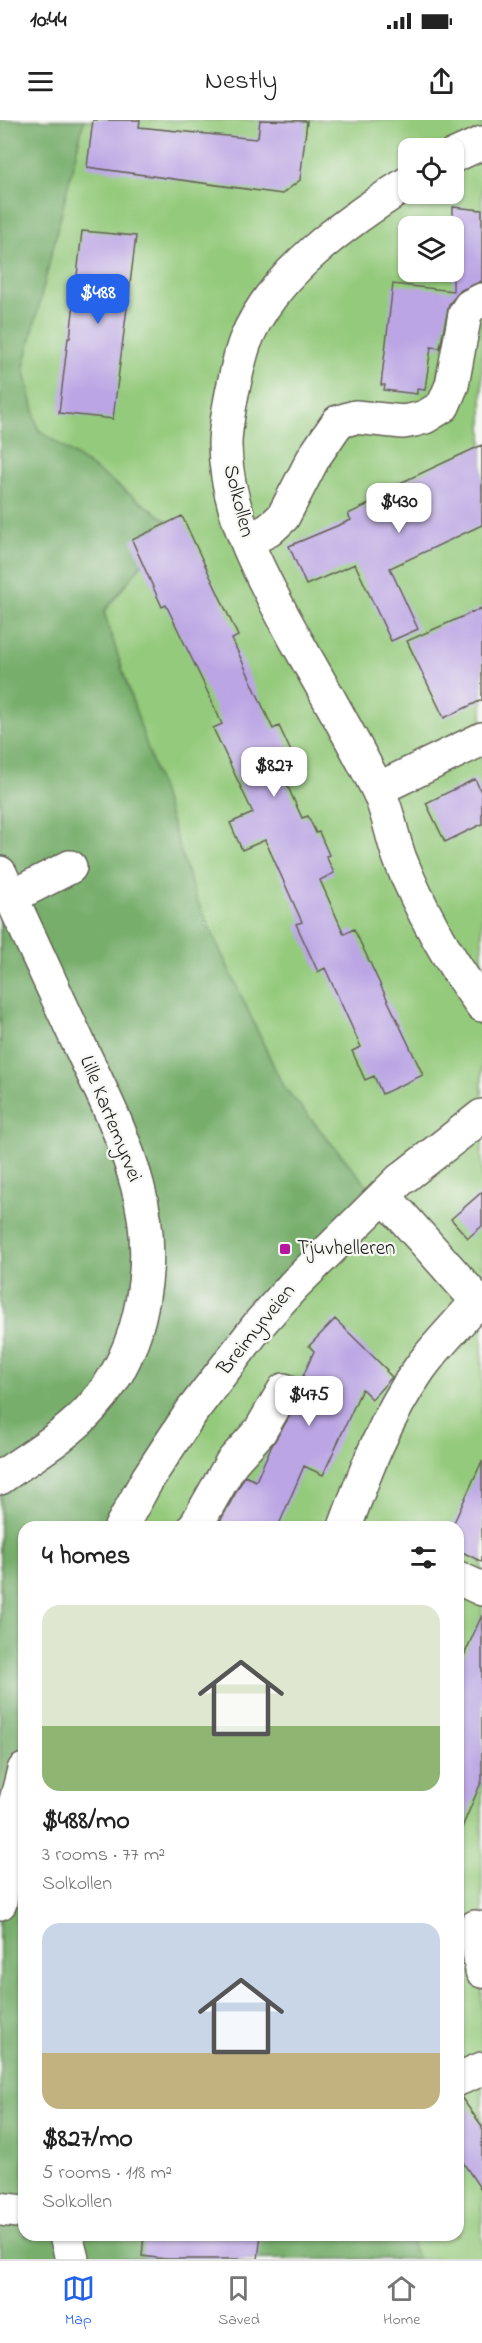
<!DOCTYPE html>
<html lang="en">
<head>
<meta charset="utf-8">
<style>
  :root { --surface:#fff; --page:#f2f2f2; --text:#222; --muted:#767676; --line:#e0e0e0; --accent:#2563eb }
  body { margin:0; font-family:"Indie Flower",sans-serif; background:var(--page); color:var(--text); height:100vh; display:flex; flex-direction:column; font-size:22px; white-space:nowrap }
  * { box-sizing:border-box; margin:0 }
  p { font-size:20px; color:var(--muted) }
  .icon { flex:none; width:33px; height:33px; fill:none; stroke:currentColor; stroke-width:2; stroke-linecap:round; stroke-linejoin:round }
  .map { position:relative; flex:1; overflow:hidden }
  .panel { position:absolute; left:18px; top:1401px; width:446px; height:720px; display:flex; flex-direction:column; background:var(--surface); border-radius:18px; box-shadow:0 2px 4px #0004 }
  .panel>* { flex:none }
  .tools { position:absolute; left:398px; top:18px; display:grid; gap:12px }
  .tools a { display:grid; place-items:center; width:66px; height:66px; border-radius:12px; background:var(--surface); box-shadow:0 2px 4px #0004; font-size:30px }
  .price { position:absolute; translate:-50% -51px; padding:0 14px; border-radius:12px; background:#fff; color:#222; font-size:20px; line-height:39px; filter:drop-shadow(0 2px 3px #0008) }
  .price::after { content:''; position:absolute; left:50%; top:36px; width:18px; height:14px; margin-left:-9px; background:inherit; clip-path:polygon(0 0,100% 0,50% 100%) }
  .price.on { background:var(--accent); color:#fff }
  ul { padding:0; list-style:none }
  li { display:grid; align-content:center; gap:12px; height:318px; padding:0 24px }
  li span { display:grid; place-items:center; height:186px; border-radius:18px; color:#555 }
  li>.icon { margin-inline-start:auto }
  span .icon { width:108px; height:108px; fill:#fffc; stroke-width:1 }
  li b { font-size:26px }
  h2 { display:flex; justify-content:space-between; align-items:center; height:72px; padding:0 24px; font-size:26px }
  .status { display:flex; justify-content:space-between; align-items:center; height:42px; padding:0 30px; background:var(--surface); direction:ltr }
  .status svg { height:16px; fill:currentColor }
  header { display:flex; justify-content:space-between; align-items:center; height:78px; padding:0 24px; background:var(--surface); font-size:27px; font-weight:600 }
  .tabs { display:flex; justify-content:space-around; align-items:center; height:84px; border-top:2px solid var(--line); background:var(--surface); font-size:16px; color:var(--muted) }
  .tabs a { display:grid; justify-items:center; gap:3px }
  .tabs .on { color:var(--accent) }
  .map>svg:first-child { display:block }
  .green { fill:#94ca7c; stroke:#58734c; stroke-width:1.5; fill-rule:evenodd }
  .forest { fill:#77ae6c; stroke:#4a6544; stroke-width:1.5 }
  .building { fill:#bba5e4 }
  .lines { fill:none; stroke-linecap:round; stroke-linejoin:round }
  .minor-casing { stroke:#646155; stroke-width:36 }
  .minor { stroke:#fff; stroke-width:33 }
  .poi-dot { fill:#b5179e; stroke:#f6f6f2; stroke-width:2 }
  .labels { text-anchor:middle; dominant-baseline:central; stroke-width:4.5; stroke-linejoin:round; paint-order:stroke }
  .street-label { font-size:21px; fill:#1c1c1c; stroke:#f6f6f2 }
  .poi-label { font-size:21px; fill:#1c1c1c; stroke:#f6f6f2; text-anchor:start }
</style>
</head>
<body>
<div class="status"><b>10:44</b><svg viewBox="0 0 49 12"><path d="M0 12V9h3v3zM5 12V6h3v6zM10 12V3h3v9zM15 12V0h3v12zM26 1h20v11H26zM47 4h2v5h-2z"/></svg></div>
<header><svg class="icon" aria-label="menu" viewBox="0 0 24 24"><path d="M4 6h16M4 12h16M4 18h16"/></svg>Nestly<svg class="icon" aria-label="share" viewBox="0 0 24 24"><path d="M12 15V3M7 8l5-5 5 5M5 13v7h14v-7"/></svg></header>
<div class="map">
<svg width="482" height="2139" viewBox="0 0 482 2139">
  <rect width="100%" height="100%" fill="#f6f6f2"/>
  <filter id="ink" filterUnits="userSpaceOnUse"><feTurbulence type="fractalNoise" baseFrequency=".0167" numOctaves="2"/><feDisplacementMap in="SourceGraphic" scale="12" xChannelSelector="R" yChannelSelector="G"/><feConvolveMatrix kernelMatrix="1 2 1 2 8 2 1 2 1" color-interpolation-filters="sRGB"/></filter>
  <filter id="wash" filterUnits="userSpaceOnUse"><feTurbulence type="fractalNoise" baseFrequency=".008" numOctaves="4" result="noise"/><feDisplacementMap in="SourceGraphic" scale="24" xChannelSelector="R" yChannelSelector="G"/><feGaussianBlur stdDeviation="1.35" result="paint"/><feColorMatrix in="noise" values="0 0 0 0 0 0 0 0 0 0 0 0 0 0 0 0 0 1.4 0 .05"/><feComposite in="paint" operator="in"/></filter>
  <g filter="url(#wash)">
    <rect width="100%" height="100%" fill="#eae1c0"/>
    <path class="green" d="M 0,0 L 482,0 L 482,2139 L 0,2139 ZM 408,28 L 453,28 L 453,74 L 408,74 ZM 408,106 L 453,106 L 453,152 L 408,152 ZM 24,1407 L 458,1407 L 458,2115 L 24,2115 Z"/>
    <path class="forest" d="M 0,0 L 84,0 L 24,247 L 38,309 L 173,405 L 104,492 L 195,776 L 283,966 L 365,1063 L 382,1077 L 174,1310 L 127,1407 L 24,1407 L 24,2115 L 409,2115 L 417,2139 L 0,2139 Z"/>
    <g id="blocks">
      <path class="building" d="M 93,0 L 140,0 L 139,7 L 256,19 L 258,17 L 260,0 L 307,1 L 300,60 L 282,74 L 87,47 Z
        M 453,87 L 482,90 L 482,161 L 461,170 L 449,184 L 440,228 L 431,227 L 425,270 L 417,269 L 417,274 L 384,270 L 385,265 L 381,265 L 393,164 L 453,171 Z
        M 82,111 L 136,116 L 113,299 L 59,293 L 68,218 L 70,218 Z
        M 482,325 L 482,405 L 390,448 L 418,509 L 391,521 L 355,444 L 306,465 L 289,426 L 351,400 L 348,394 L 390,374 L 387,369 Z
        M 182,396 L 238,516 L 232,519 L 273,609 L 279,606 L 295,640 L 279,647 L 302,698 L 308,696 L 316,713 L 319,712 L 329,735 L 326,736 L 334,753 L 320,760 L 344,814 L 354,809 L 423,955 L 382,974 L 374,956 L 365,960 L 352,931 L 361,927 L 325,848 L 318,852 L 296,804 L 302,802 L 265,720 L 242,730 L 230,703 L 253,693 L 213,608 L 222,604 L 203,562 L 166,485 L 162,487 L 132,420 Z
        M 482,488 L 482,580 L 444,598 L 407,521 Z
        M 475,659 L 482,674 L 482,704 L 445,722 L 426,683 Z
        M 482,1072 L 482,1106 L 468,1118 L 451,1099 Z
        M 335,1199 L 387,1250 L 386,1251 L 392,1257 L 372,1279 L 362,1269 L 323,1355 L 304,1346 L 278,1407 L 217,1407 L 245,1356 L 256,1361 L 271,1327 L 300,1279 L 303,1271 L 301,1261 L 314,1231 L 309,1226 Z
        M 482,1341 L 482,1442 L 458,1430 L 458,1407 L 452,1407 Z
        M 482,1495 L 482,1660 L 458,1717 L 458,1549 Z
        M 458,1977 L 461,1977 L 482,2006 L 482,2071 L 458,2035 Z
        M 144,2115 L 261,2115 L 258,2139 L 165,2139 L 142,2136 Z"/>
    </g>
  </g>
  <g filter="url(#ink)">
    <use href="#blocks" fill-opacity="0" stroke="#646155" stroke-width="1.5"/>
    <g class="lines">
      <g class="minor-casing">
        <path id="minor" d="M 453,36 L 482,23
          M 408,63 C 349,100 271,154 245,222 C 239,238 236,256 232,273 C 229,290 225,308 225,325 C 226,396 265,463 297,522 C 324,570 351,617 376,666 C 388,688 391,715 400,739 C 421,792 448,839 482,885
          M 247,421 L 269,410 L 283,397 L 314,337 L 338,302 L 355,297 L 403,302 L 414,300 L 425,297 L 443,286 L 452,265 L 465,194 L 470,186 L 482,180
          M 378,669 L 482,619
          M 0,753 C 26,810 52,866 78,922 C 100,968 124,1015 137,1064 C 158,1137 145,1229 93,1286 C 68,1315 31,1336 0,1358
          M 11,777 L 70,747
          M 385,1077 L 482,1186
          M 121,1407 L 148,1358 L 192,1291 L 260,1203 L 294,1165 L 400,1060 L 482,996
          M 195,1407 L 232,1342 L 260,1311 L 284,1270
          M 345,1407 C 365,1352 386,1296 420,1248 C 437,1224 459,1204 477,1181
          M 458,1458 L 482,1469
          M 0,1783 L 12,1696 L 24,1650
          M 475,1807 L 482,1851
          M 458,1959 L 482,1949
          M 0,2089 L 24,2092
          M 66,2115 L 72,2139"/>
      </g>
      <use href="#minor" class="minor"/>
    </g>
  </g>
  <rect class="poi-dot" x="279" y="1123" width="12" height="12" rx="3"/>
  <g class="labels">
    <g class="street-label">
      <text transform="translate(238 381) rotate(76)">Solkollen</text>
      <text transform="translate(110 999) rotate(68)">Lille Kartemyrvei</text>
      <text transform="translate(257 1210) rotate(-51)">Breimyrveien</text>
    </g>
    <g class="poi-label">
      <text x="297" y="1129">Tjuvhelleren</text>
    </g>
  </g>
</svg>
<div class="tools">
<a><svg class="icon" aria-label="locate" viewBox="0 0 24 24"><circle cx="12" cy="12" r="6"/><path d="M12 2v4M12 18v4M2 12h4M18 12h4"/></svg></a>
<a><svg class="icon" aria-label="layers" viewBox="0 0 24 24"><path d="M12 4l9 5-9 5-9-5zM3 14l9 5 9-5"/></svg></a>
</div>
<b class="price on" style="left:98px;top:205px">$488</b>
<b class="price" style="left:399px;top:414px">$430</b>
<b class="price" style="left:274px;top:678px">$827</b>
<b class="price" style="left:309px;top:1307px">$475</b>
<section class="panel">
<h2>4 homes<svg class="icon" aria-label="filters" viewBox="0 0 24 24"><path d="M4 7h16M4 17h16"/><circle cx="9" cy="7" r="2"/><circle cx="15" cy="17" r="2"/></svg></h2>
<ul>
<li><span style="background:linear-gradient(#dfe7d0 65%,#8fb573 0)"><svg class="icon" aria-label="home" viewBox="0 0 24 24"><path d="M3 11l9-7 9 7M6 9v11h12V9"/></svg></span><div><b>$488/mo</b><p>3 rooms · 77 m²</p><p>Solkollen</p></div></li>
<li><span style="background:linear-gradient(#c9d6e8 70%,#c2b280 0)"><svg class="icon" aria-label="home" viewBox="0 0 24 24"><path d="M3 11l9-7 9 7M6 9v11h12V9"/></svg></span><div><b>$827/mo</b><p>5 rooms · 118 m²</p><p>Solkollen</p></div></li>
</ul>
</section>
</div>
<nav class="tabs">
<a class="on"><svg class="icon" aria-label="map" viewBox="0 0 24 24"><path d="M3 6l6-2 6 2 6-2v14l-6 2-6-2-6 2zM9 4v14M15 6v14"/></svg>Map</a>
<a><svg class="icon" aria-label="saved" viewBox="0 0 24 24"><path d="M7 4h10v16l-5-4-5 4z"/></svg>Saved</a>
<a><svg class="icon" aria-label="home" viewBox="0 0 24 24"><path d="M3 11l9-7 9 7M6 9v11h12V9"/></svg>Home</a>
</nav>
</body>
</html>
